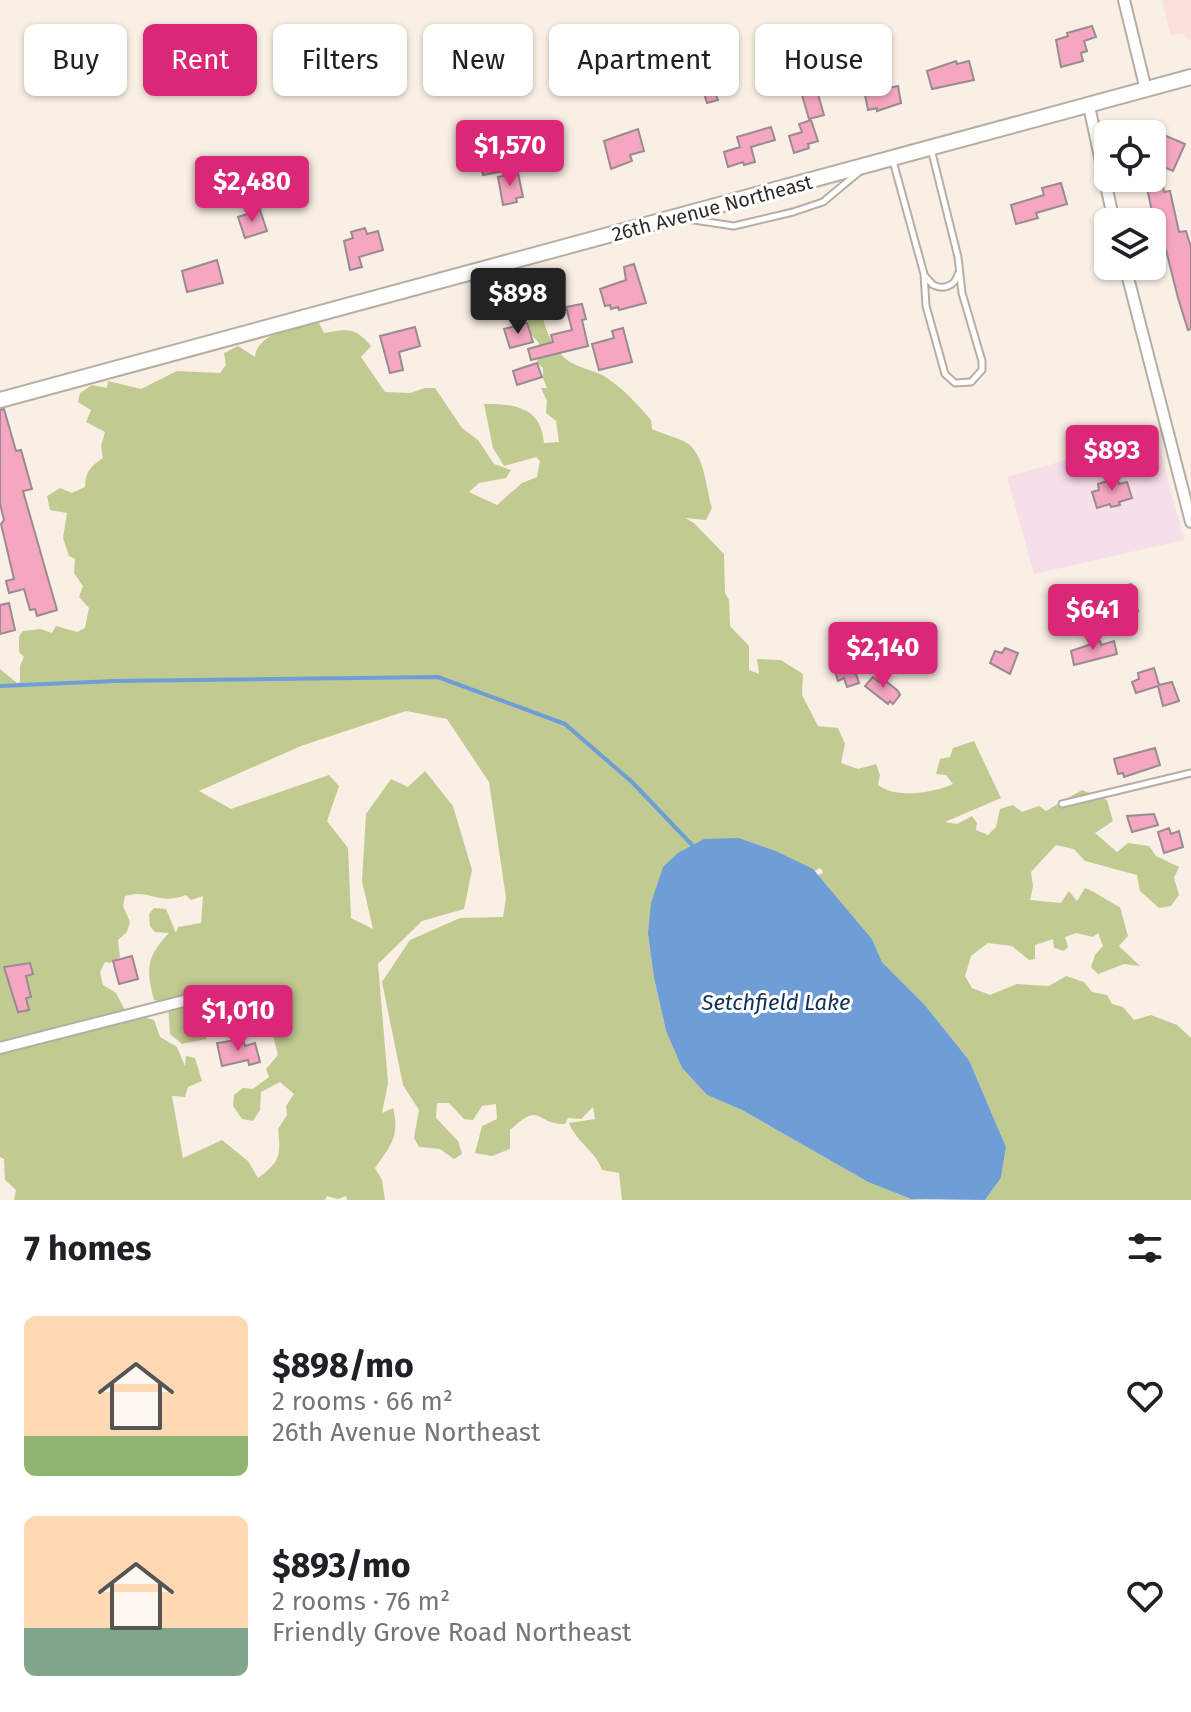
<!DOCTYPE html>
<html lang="en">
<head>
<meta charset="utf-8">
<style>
  :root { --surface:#fff; --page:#f6f6f6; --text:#202124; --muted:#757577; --accent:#db2777 }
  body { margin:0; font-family:"Fira Sans",sans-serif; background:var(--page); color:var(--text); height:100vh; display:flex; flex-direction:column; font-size:30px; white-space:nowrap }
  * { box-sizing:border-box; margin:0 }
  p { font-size:26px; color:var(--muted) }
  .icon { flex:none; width:44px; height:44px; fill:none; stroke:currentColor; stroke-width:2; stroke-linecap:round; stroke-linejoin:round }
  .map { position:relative; height:1200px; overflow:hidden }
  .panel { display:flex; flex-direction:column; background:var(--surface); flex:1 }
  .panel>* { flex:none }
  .top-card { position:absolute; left:24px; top:24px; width:1144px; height:72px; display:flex; gap:16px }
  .controls { position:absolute; left:1094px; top:120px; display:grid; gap:16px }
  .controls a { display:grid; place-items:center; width:72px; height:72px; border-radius:12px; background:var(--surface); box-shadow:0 2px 6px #0004; font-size:40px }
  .price { position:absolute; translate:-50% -68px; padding:0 18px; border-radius:8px; background:var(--accent); color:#fff; font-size:26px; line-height:52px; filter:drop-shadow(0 2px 4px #0008) }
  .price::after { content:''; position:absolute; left:50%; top:48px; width:24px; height:18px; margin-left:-12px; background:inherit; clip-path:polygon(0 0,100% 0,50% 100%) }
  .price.current { background:#222; color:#fff }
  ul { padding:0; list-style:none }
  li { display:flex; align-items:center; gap:24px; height:200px; padding:0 24px }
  li span { display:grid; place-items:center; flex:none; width:224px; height:160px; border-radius:12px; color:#555 }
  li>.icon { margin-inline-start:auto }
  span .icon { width:96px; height:96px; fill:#fffc; stroke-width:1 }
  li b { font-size:34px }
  h2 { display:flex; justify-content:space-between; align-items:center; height:96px; padding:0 24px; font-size:34px }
  .tag { padding:0 28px; border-radius:12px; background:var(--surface); box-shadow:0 2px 6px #0004; font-size:28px; line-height:72px }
  .tag.current { background:var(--accent); color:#fff }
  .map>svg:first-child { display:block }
  .industrial { fill:#fbe0dc }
  .education { fill:#f7dfea }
  .green { fill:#c1ca91 }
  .water { fill:#6f9ed6 }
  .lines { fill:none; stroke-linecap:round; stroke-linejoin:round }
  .stream { stroke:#6f9ed6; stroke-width:4 }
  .building { fill:#f5a7c1; stroke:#998b90; stroke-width:2 }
  .lane-casing { stroke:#b6aea3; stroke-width:9 }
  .street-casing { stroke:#b6aea3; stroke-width:14 }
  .secondary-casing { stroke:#b6aea3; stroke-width:18 }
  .lane { stroke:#fff; stroke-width:5 }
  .street { stroke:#fff; stroke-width:10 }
  .secondary { stroke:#fff; stroke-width:14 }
  .labels { text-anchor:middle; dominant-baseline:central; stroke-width:6; stroke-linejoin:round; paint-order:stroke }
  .street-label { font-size:20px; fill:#2f2c28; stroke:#fff }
  .water-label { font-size:22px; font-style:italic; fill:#0f3055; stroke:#fff }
</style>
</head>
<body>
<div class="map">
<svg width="1191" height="1200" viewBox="0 0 1191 1200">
  <rect width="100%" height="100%" fill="#f9efe4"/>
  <path class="industrial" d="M 1162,0 L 1191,0 L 1191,39 L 1189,40 L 1183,33 L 1171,36 Z"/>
  <path class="education" d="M 1156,434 L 1184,540 L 1034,574 L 1007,477 Z"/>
  <path class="green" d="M 544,277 L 556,279 L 552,298 L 541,306 C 543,327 554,355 574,364 C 584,369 595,371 604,376 C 622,387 638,405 651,420 L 652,429 C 662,434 680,438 687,443 C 705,455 706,489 712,508 L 706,520 L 685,518 L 694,523 L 724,554 L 725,593 L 729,600 L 730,626 L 749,646 L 749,670 L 759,674 L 757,659 L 781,660 L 803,674 L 802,695 L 818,726 L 838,728 L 845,744 L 841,763 L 858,769 L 876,764 L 880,775 L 878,785 C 896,799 933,793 953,784 L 946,775 L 936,774 L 940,759 L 950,757 L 953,748 L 974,741 L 1001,798 L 945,822 L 957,824 L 972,816 L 977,823 L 976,830 L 988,835 L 996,827 L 1000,809 L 1013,805 L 1022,812 L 1039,806 L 1046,811 L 1082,790 L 1107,800 L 1113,821 L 1095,833 L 1117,852 L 1128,843 L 1149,846 L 1156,856 L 1179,867 L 1174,878 L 1179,895 L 1171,906 L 1159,908 L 1140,891 L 1137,875 L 1085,861 L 1074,849 L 1056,845 L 1031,872 L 1033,886 L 1030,900 L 1061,903 L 1069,891 L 1077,901 L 1085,888 C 1098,893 1107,901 1120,907 L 1128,936 L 1119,946 L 1140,966 L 1124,964 L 1098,974 L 1091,967 L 1095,955 L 1103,946 L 1098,933 L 1093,937 L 1076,933 L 1065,937 L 1068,947 L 1064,951 L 1054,948 L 1053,939 L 1035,945 L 1035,959 L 1029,960 L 1012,946 L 988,943 L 971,956 L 965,976 L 972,988 L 990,995 L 1017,984 L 1049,986 L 1066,976 L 1084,982 L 1092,992 L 1107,995 L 1112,1004 L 1123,1007 L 1134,1020 L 1151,1015 L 1177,1025 L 1191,1038 L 1191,1200 L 985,1200 L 1001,1178 L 1006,1147 L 969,1060 L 924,1004 L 882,962 L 872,939 L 818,875 L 823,873 L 822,870 L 820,868 L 815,871 L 776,851 L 739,838 L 648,934 L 654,978 L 666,1031 L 682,1068 L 707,1095 L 742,1110 L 868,1182 L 911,1199 L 927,1200 L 622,1200 L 619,1173 L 602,1170 C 596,1151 576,1142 569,1123 L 595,1119 L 593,1107 L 581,1119 L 568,1118 L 565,1124 C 534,1124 542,1100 510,1130 L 510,1149 L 492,1156 L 475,1153 L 482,1126 L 497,1119 L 496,1104 L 482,1106 L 473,1120 L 464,1119 L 449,1103 L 437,1103 L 436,1118 L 458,1141 L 462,1154 L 454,1159 L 440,1149 L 419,1147 L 414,1138 L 419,1110 L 403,1085 L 382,982 L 410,940 L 460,918 L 503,917 L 506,898 L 489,782 L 447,719 L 406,711 L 301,746 L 199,791 L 231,809 L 329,775 L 339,786 L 327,821 L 348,848 L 351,918 L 373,929 L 362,881 L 366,814 L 391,779 L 408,787 L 425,771 L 453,806 L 472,870 L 464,909 L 422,921 L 378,964 L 388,1083 L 382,1113 L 393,1108 C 400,1136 391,1145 375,1168 L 382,1180 L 385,1200 L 347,1200 L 346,1196 L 338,1199 L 327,1196 L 325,1200 L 14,1200 L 16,1190 L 5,1180 L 4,1159 L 0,1157 L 0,1045 L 143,1017 L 154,1020 L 160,1037 L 177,1047 L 185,1066 L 186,1056 L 195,1058 L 202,1081 L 188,1087 L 185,1097 L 172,1096 L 183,1158 L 222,1140 L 248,1161 L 258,1178 C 280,1162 281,1156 278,1129 L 287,1115 L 286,1106 L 294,1094 L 280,1082 L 261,1092 L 260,1110 L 253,1121 L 242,1119 L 233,1106 L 234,1095 L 243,1088 L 253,1089 L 269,1077 L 266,1069 L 278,1055 L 270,1023 L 251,1017 L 235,1007 L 233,993 L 209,1004 L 214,1021 L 206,1039 L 182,1044 L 170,1034 L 168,1003 L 154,1000 C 146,969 146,957 169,933 L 155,932 L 150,926 L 149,914 L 154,908 L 166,909 L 176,933 L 178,927 L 201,923 L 203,896 L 191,900 L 186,895 C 157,906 151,888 125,896 L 123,906 L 130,922 L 127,932 L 118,940 L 120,957 L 110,963 L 105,962 L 100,972 L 103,985 L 116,993 L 126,1012 L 0,1041 L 0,669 L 17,683 L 20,682 L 20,666 L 24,657 L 19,652 L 19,636 L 23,631 L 41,629 L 52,633 L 56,626 L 77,632 L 85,628 L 89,608 L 79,597 L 83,586 L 74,573 L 75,559 L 69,556 L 63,538 L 67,513 L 50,510 L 47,496 L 60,488 L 72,493 L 85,487 C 85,472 91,466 103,458 L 101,446 L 105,432 L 86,422 L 91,410 L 78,402 L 80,393 L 92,385 L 107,388 L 108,381 L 141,389 L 177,371 L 220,373 L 226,365 L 224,353 L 238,346 L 255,357 C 257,332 298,327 318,321 L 324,333 C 348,329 355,327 371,346 L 361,357 L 385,392 L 410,393 L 425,388 L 435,388 L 462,428 L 478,440 L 494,464 L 511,470 L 506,478 L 479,483 L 469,492 L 497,505 L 522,483 L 537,477 L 540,461 L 536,457 L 504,466 L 493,448 L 484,404 C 515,404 541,407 544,443 L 559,442 L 556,421 L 546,413 L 547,401 L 541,388 L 547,388 L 543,378 L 543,368 L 537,363 L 539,343 L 530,333 L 525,306 L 516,301 L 514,288 L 532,279 Z"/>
  <path class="water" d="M 739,838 L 776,851 L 813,869 L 872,939 L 882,962 L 924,1004 L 969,1060 L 1006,1147 L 1001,1178 L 985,1200 L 911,1199 L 868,1182 L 742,1110 L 707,1095 L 682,1068 L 666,1031 L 654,978 L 648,934 L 651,903 L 663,867 L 678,853 L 704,839 Z"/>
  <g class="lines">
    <path class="stream" d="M 0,686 L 114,681 L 438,677 L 565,724 L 632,782 L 694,847"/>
  </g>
  <path class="building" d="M 1092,26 L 1096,37 L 1084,41 L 1087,51 L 1081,53 L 1083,61 L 1061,67 L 1056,40 L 1068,36 L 1067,33 Z
    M 850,53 L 859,83 L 840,87 L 834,57 Z
    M 956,61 L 957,64 L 969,61 L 974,80 L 932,89 L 927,71 Z
    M 712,73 L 720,88 L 714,90 L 718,100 L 707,103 L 699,77 Z
    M 882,81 L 884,89 L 898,86 L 901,103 L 877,111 L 877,108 L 868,110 L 863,85 Z
    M 817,91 L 824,115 L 809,119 L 802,95 Z
    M 811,120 L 818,141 L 808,144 L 809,148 L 794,153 L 789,136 L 802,132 L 799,124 Z
    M 771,127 L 775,140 L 751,147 L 755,162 L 744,165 L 743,162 L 728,167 L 724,152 L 740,147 L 737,137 Z
    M 638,129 L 644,151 L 630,155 L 632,161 L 611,169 L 604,141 Z
    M 1152,130 L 1185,144 L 1173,171 L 1152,162 Z
    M 498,141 L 504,171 L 483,175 L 477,145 Z
    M 518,173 L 523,197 L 516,198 L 517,202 L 503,205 L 498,177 Z
    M 1161,175 L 1164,192 L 1170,191 L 1179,232 L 1186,231 L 1191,247 L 1191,329 L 1188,330 L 1178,298 L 1166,250 L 1162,244 L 1154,246 L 1152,241 L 1152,232 L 1156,230 L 1145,179 Z
    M 1061,183 L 1067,204 L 1036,213 L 1038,218 L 1016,224 L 1011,205 L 1044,195 L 1042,188 Z
    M 260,210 L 267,231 L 245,238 L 238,217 Z
    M 365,228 L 367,234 L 378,231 L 383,250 L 359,257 L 362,267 L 350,270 L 344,241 L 353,238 L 351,232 Z
    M 217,260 L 223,283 L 187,292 L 182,271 Z
    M 634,264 L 646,303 L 619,310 L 618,307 L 611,309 L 610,305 L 605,306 L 600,289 L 626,280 L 624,267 Z
    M 582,304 L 586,319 L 582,320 L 588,346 L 531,360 L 528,349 L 553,342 L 551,335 L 572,330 L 566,307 Z
    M 527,323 L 533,342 L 510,348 L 504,329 Z
    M 415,327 L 420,346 L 399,352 L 403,370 L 390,373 L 380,336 Z
    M 623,328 L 632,362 L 599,370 L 592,344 L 614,338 L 612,331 Z
    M 537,363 L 542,377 L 517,385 L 513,371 Z
    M 4,409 L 16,451 L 21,450 L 32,489 L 23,491 L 57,610 L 37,616 L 35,609 L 30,610 L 24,589 L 9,593 L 6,581 L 14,579 L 1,524 L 4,520 L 0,504 L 0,410 Z
    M 1117,478 L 1119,484 L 1127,482 L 1132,498 L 1119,502 L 1120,505 L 1111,507 L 1110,504 L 1097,508 L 1092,492 L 1099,490 L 1098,484 Z
    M 1131,584 L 1138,611 L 1116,617 L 1108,591 Z
    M 9,603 L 15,630 L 0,634 L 0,605 Z
    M 1100,641 L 1101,645 L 1114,641 L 1117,654 L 1074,665 L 1071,651 Z
    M 1005,648 L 1018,653 L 1010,674 L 990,663 L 995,651 L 1002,653 Z
    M 852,662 L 859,683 L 847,687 L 844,678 L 838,681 L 834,668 Z
    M 1154,668 L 1159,685 L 1172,682 L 1179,701 L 1163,706 L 1158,686 L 1136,693 L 1132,682 L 1139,679 L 1138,673 Z
    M 873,677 L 879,682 L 882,678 L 898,691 L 900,695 L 893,704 L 890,701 L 888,704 L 865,686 Z
    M 1155,748 L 1160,765 L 1124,777 L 1123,773 L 1118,774 L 1114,759 Z
    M 1154,814 L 1158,825 L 1132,832 L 1127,816 Z
    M 1169,828 L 1171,834 L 1179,831 L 1183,847 L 1164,853 L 1158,832 Z
    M 132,956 L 138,979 L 119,984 L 113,961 Z
    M 30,963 L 33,974 L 26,976 L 31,997 L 26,998 L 29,1010 L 18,1012 L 4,967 Z
    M 243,1039 L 245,1046 L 255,1043 L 260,1062 L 249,1065 L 248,1060 L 222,1066 L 217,1043 Z"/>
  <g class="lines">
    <g class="lane-casing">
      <path id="lane" d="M 893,161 L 924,274 L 926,306 L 945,374 L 955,383 L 971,382 L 982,370 L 982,361 L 962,293 L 958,257 L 931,149
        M 687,219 L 734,226 L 793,212 L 823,202 L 859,172
        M 924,275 L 933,285 C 944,290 955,286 958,274
        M 1062,804 L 1191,773"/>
    </g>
    <g class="street-casing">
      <path id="street" d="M 1124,0 L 1146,90
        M 1089,106 L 1114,222
        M 1125,266 L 1191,522
        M 0,1048 L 215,993"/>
    </g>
    <g class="secondary-casing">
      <path id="secondary" d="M 0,400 L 1191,77"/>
    </g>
    <use href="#lane" class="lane"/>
    <use href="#street" class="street"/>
    <use href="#secondary" class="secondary"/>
  </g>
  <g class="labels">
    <g class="street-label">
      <text transform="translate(712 208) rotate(-15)">26th Avenue Northeast</text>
    </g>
    <g class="water-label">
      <text x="776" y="1002">Setchfield Lake</text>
    </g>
  </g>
</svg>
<div class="controls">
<a><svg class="icon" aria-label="locate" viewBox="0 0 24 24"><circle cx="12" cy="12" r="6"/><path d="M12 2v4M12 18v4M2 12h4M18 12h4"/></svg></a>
<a><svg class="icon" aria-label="layers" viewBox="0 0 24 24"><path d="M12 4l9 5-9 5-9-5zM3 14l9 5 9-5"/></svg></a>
</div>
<b class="price" style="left:510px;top:188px">$1,570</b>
<b class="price" style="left:252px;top:224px">$2,480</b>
<b class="price current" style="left:518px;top:336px">$898</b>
<b class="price" style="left:1112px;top:493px">$893</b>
<b class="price" style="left:1093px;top:652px">$641</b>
<b class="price" style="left:883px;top:690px">$2,140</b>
<b class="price" style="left:238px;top:1053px">$1,010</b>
<div class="top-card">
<a class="tag">Buy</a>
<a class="tag current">Rent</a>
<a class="tag">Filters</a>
<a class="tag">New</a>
<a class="tag">Apartment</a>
<a class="tag">House</a>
</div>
</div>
<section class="panel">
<h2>7 homes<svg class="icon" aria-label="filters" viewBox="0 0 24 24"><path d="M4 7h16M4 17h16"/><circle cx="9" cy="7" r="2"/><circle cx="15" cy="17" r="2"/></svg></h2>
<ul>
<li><span style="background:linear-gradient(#ffd9b3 75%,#8fb573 0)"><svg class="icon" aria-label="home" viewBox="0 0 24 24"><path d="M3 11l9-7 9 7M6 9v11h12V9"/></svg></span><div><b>$898/mo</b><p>2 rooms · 66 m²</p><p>26th Avenue Northeast</p></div><svg class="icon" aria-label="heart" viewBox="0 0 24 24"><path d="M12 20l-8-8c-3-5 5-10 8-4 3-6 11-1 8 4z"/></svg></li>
<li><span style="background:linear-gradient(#ffd9b3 70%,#7fa58c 0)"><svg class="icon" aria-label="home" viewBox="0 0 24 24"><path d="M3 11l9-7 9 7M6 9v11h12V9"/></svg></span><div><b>$893/mo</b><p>2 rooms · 76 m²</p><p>Friendly Grove Road Northeast</p></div><svg class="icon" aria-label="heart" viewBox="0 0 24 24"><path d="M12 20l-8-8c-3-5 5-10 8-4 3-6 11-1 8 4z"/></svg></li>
</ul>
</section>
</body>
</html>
